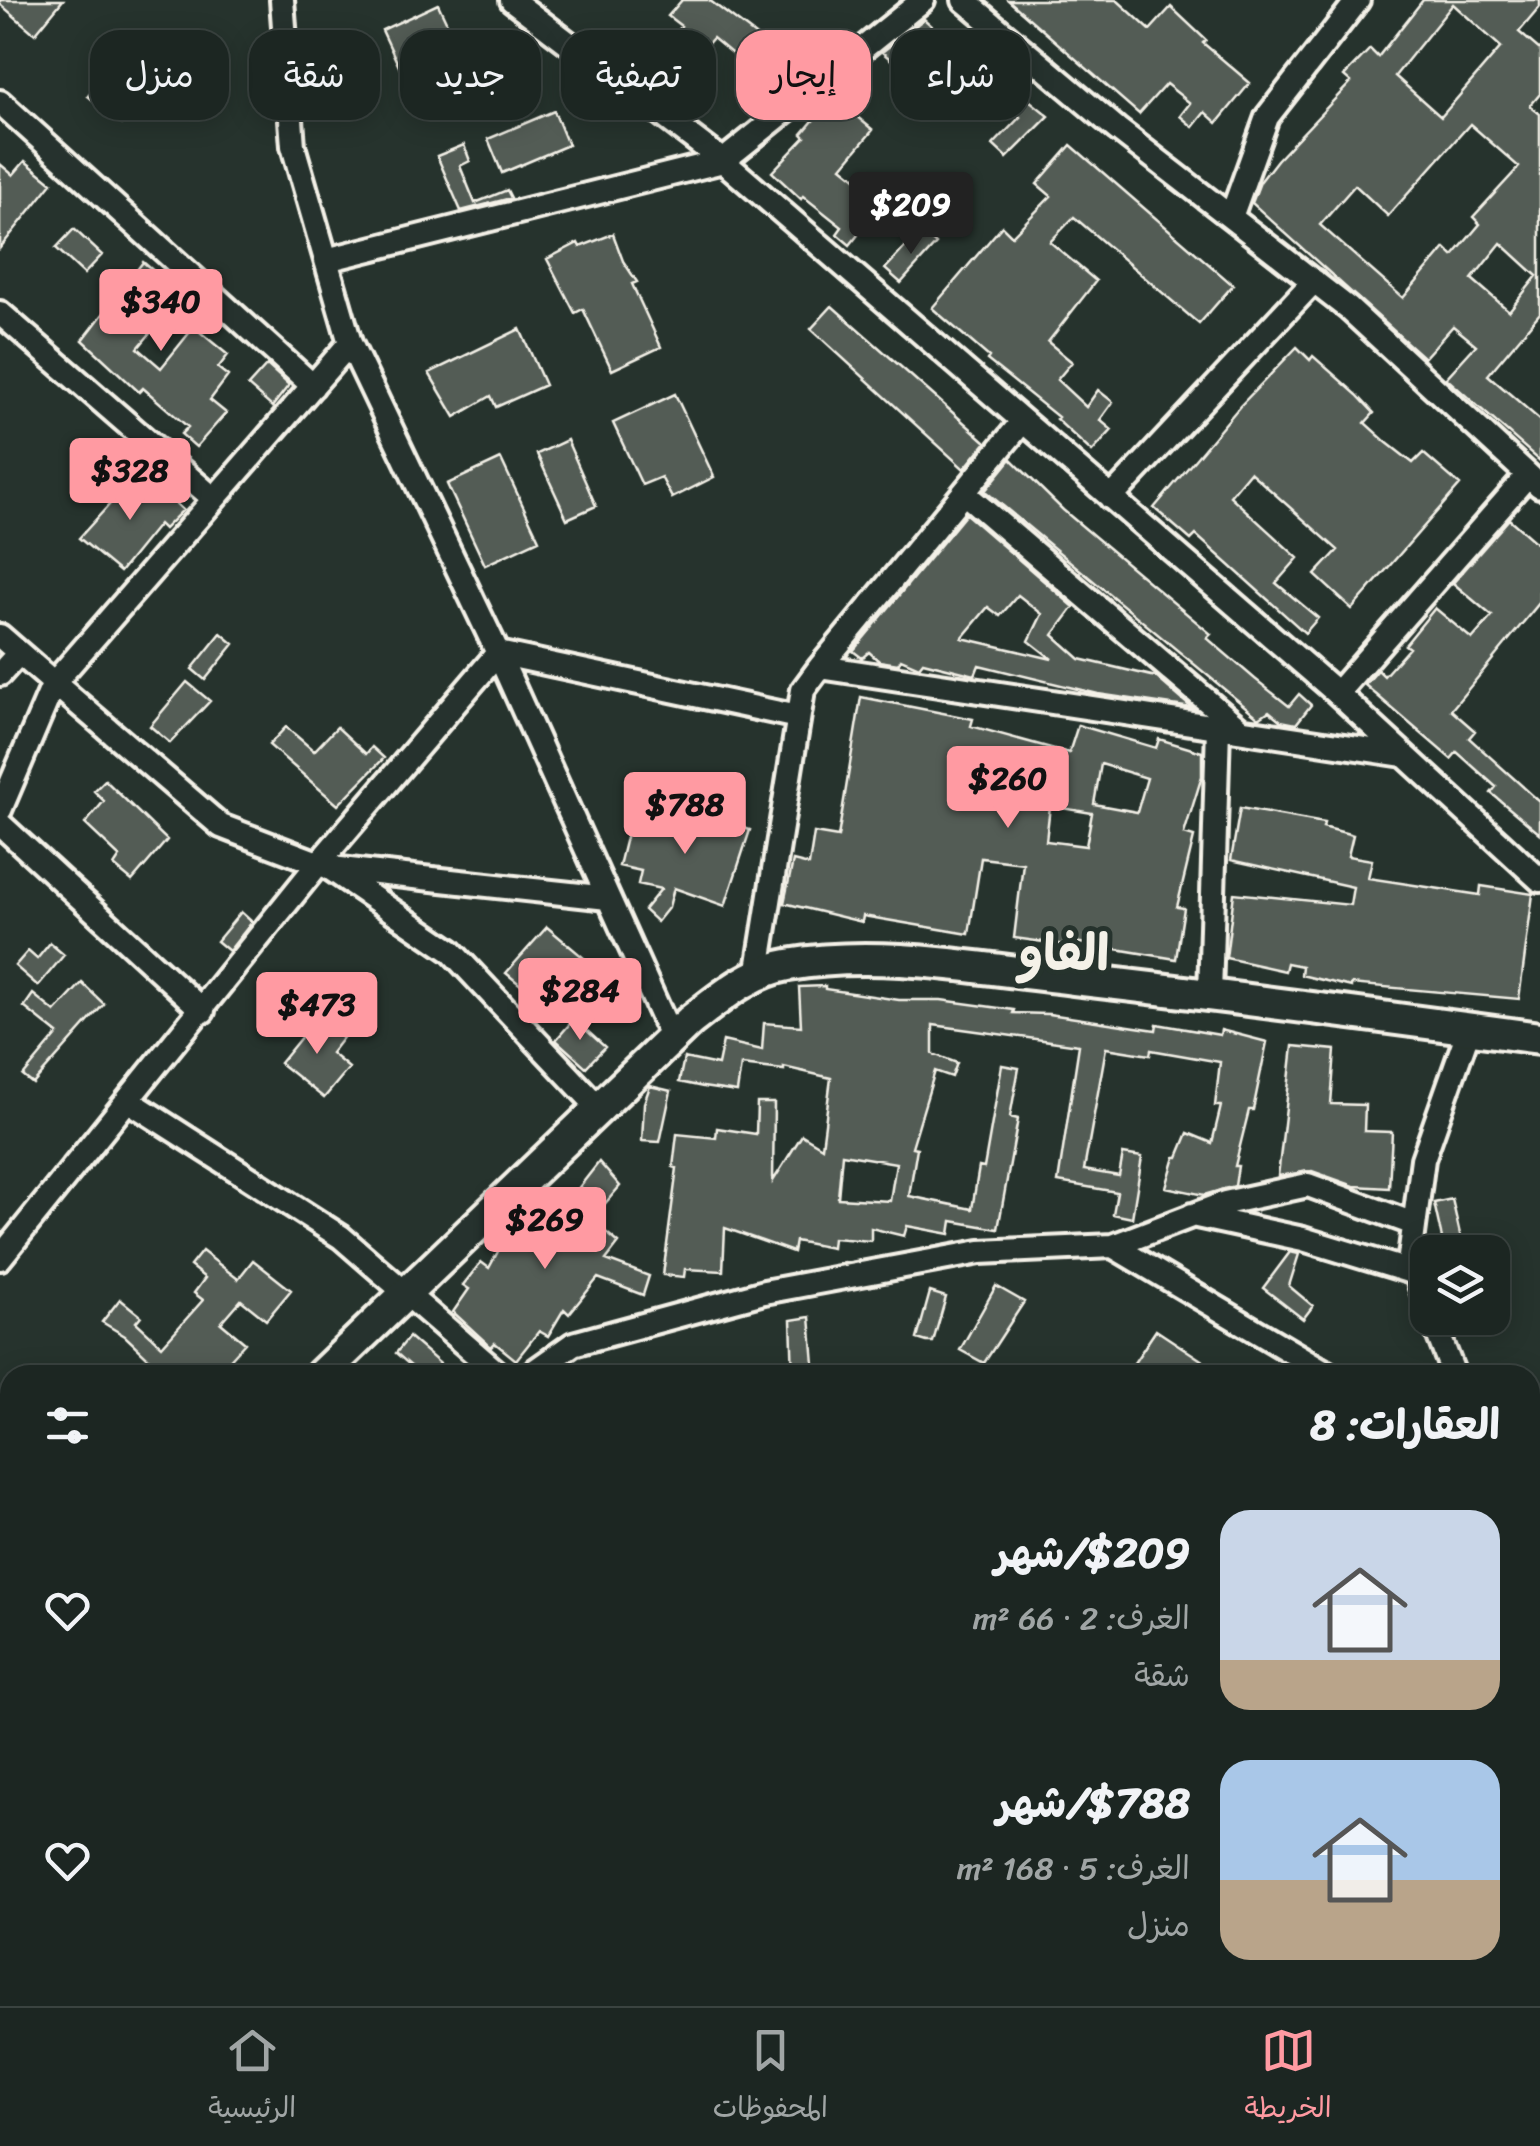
<!DOCTYPE html>
<html lang="ar">
<head>
<meta charset="utf-8">
<style>
  :root { --surface:#1c2622; --page:#29322f; --text:#f1f3f6; --muted:#a0a5a5; --line:#3a4340; --accent:#ff9aa2 }
  body { margin:0; font-family:Sriracha,"Playpen Sans Arabic",sans-serif; background:var(--page); color:var(--text); direction:rtl; height:100vh; display:flex; flex-direction:column; font-size:38px; white-space:nowrap }
  * { box-sizing:border-box; margin:0 }
  p { font-size:32px; color:var(--muted) }
  .icon { flex:none; width:55px; height:55px; fill:none; stroke:currentColor; stroke-width:2; stroke-linecap:round; stroke-linejoin:round }
  .map { position:relative; flex:1; overflow:hidden; direction:ltr }
  .details { position:absolute; left:0px; top:1365px; width:1540px; height:642px; display:flex; flex-direction:column; background:var(--surface); border-radius:30px 30px 0 0; box-shadow:0 5px 25px #0003,0 0 0 2px var(--line); direction:rtl }
  .details>* { flex:none }
  .banner { position:absolute; left:30px; top:30px; width:1000px; height:90px; direction:rtl; display:flex; gap:20px }
  .tools { position:absolute; left:1410px; top:1235px; display:grid; gap:20px }
  .tools a { display:grid; place-items:center; width:100px; height:100px; border-radius:20px; background:var(--surface); box-shadow:0 5px 25px #0003,0 0 0 2px var(--line); font-size:50px }
  .price { position:absolute; translate:-50% -85px; padding:0 22px; border-radius:10px; background:var(--accent); color:#111; font-size:32px; line-height:65px; filter:drop-shadow(0 2px 5px #0008) }
  .price::after { content:''; position:absolute; left:50%; top:60px; width:30px; height:22px; margin-left:-15px; background:inherit; clip-path:polygon(0 0,100% 0,50% 100%) }
  .price.active { background:#222; color:#fff }
  ul { padding:0; list-style:none }
  li { display:flex; align-items:center; gap:30px; height:250px; padding:0 40px }
  li span { display:grid; place-items:center; flex:none; width:280px; height:200px; border-radius:30px; color:#555 }
  li>.icon { margin-inline-start:auto }
  span .icon { width:120px; height:120px; fill:#fffc; stroke-width:1 }
  li b { font-size:42px }
  h2 { display:flex; justify-content:space-between; align-items:center; height:120px; padding:0 40px; font-size:42px }
  .tag { padding:0 35px; border-radius:30px; background:var(--surface); box-shadow:0 5px 25px #0003,0 0 0 2px var(--line); font-size:35px; line-height:90px }
  .tag.active { background:var(--accent); color:#111 }
  .menu { display:flex; justify-content:space-around; align-items:center; height:140px; border-top:2px solid var(--line); background:var(--surface); font-size:28px; color:var(--muted) }
  .menu a { display:grid; justify-items:center; gap:5px }
  .menu .active { color:var(--accent) }
  .map>svg:first-child { display:block }
  .building { fill:#525c55; stroke:#f4f1e8; stroke-width:2.5; fill-rule:evenodd }
  .lines { fill:none; stroke-linecap:round; stroke-linejoin:round }
  .street-casing { stroke:#f4f1e8; stroke-width:30 }
  .secondary-casing { stroke:#f4f1e8; stroke-width:38 }
  .street { stroke:#26332d; stroke-width:22 }
  .secondary { stroke:#26332d; stroke-width:30 }
  .labels { text-anchor:middle; dominant-baseline:central; stroke-width:10; stroke-linejoin:round; paint-order:stroke }
  .town-label { font-size:50px; font-weight:bold; fill:#f4f1e8; stroke:#26332d }
</style>
</head>
<body>
<div class="map">
<svg width="1540" height="2006" viewBox="0 0 1540 2006">
  <rect width="100%" height="100%" fill="#26332d"/>
  <filter id="ink" filterUnits="userSpaceOnUse"><feTurbulence type="fractalNoise" baseFrequency=".01" numOctaves="2"/><feDisplacementMap in="SourceGraphic" scale="20" xChannelSelector="R" yChannelSelector="G"/><feConvolveMatrix kernelMatrix="1 2 1 2 8 2 1 2 1" color-interpolation-filters="sRGB"/></filter>
  <g filter="url(#ink)">
    <path class="building" d="M 0,0 L 63,0 L 35,34 L 0,4 Z
      M 682,0 L 709,0 L 767,44 L 748,67 L 713,38 L 668,88 L 644,66 L 681,26 L 668,16 Z
      M 1008,0 L 1117,0 L 1150,30 L 1171,7 L 1206,40 L 1203,43 L 1250,83 L 1217,123 L 1205,112 L 1193,127 L 1180,116 L 1190,103 L 1166,84 L 1139,114 Z
      M 1423,0 L 1540,0 L 1540,7 L 1519,32 L 1540,50 L 1540,94 L 1530,106 L 1540,114 L 1540,313 L 1488,375 L 1540,420 L 1540,461 L 1446,378 L 1476,345 L 1453,326 L 1424,358 L 1252,203 L 1260,182 L 1277,160 L 1351,82 L 1344,76 L 1370,49 L 1378,57 ZM 1453,4 L 1501,47 L 1441,117 L 1395,76 ZM 1470,124 L 1519,167 L 1473,217 L 1480,224 L 1453,256 L 1445,248 L 1403,298 L 1320,225 L 1355,185 L 1388,216 ZM 1501,243 L 1537,276 L 1509,311 L 1472,279 Z
      M 438,4 L 466,64 L 410,90 L 382,30 Z
      M 924,19 L 993,80 L 959,118 L 882,52 Z
      M 109,69 L 144,97 L 122,124 L 88,96 Z
      M 1014,88 L 1049,116 L 1007,158 L 993,145 L 1020,117 L 1002,102 Z
      M 833,97 L 873,130 L 842,167 L 872,191 L 880,181 L 893,191 L 850,245 L 837,234 L 842,227 L 803,196 L 801,199 L 772,172 L 805,137 L 802,134 Z
      M 554,111 L 568,145 L 502,173 L 488,139 Z
      M 464,145 L 470,161 L 460,166 L 475,203 L 507,190 L 511,198 L 461,211 L 437,156 Z
      M 1071,145 L 1233,285 L 1199,324 L 1074,217 L 1050,242 L 1096,281 L 1048,342 L 1072,362 L 1057,380 L 1086,407 L 1098,390 L 1113,402 L 1100,420 L 1112,430 L 1092,452 L 1056,419 L 1058,417 L 987,360 L 989,357 L 932,308 L 1002,226 L 1012,236 L 1051,196 L 1037,184 Z
      M 25,161 L 52,183 L 0,248 L 0,164 L 13,175 Z
      M 74,229 L 102,255 L 84,274 L 56,248 Z
      M 921,230 L 936,244 L 901,283 L 885,269 Z
      M 613,234 L 623,261 L 637,282 L 632,284 L 661,347 L 612,370 L 583,309 L 575,313 L 547,259 L 578,243 L 580,247 Z
      M 143,262 L 182,295 L 138,348 L 161,368 L 194,327 L 228,355 L 218,368 L 228,376 L 210,400 L 226,413 L 196,447 L 181,434 L 188,427 L 143,388 L 139,392 L 83,340 Z
      M 832,306 L 986,442 L 964,469 L 811,329 Z
      M 520,329 L 545,385 L 496,407 L 491,396 L 455,417 L 429,373 Z
      M 1297,347 L 1310,360 L 1313,356 L 1357,395 L 1374,413 L 1365,423 L 1386,442 L 1413,463 L 1423,453 L 1460,485 L 1352,609 L 1315,575 L 1338,550 L 1250,472 L 1230,496 L 1298,558 L 1276,583 L 1318,618 L 1305,633 L 1196,535 L 1191,540 L 1154,508 L 1240,406 Z
      M 267,365 L 289,385 L 272,407 L 248,386 Z
      M 675,394 L 714,477 L 672,498 L 661,477 L 642,485 L 613,423 Z
      M 567,440 L 596,506 L 567,519 L 537,454 Z
      M 501,459 L 539,540 L 485,565 L 447,484 Z
      M 1011,459 L 1063,510 L 1211,634 L 1207,638 L 1255,679 L 1289,706 L 1299,694 L 1311,705 L 1296,724 L 1281,721 L 1269,711 L 1259,718 L 985,491 Z
      M 149,479 L 183,510 L 164,529 L 159,524 L 120,572 L 79,538 L 130,482 L 140,490 Z
      M 966,514 L 1074,607 L 1053,635 L 1080,659 L 1156,677 L 1192,708 L 1098,694 L 979,665 L 975,675 L 923,662 L 919,667 L 901,659 L 898,664 L 879,661 L 869,652 L 862,658 L 853,651 ZM 1018,595 L 1042,614 L 1029,641 L 1052,659 L 962,638 L 988,607 L 1000,616 Z
      M 1509,519 L 1540,546 L 1540,602 L 1451,710 L 1475,731 L 1469,738 L 1540,802 L 1540,834 L 1491,793 L 1496,787 L 1457,752 L 1451,759 L 1365,685 L 1378,670 L 1384,676 L 1409,648 L 1405,645 L 1435,608 L 1472,639 L 1492,616 L 1453,583 Z
      M 221,633 L 234,644 L 205,680 L 192,669 Z
      M 187,682 L 210,701 L 170,743 L 150,726 Z
      M 861,697 L 973,719 L 971,726 L 1069,753 L 1078,725 L 1156,748 L 1159,739 L 1202,752 L 1202,776 L 1184,834 L 1194,837 L 1177,907 L 1184,908 L 1176,959 L 1074,942 L 1073,946 L 1014,938 L 1023,863 L 981,858 L 969,934 L 863,916 L 862,922 L 784,903 L 793,861 L 809,865 L 814,833 L 838,837 ZM 967,757 L 1015,770 L 1011,805 L 963,800 ZM 1101,764 L 1147,778 L 1137,812 L 1094,804 ZM 1050,806 L 1092,813 L 1086,846 L 1046,841 Z
      M 286,727 L 314,751 L 337,727 L 366,754 L 372,747 L 384,758 L 338,805 L 269,745 Z
      M 105,780 L 167,840 L 132,881 L 114,866 L 120,857 L 85,824 L 104,801 L 94,791 Z
      M 653,807 L 711,822 L 712,817 L 750,830 L 725,906 L 674,888 L 669,907 L 657,922 L 644,910 L 661,889 L 638,884 L 641,871 L 619,866 L 629,825 L 648,830 Z
      M 1240,808 L 1324,823 L 1323,827 L 1353,835 L 1348,856 L 1372,860 L 1368,878 L 1480,895 L 1481,886 L 1533,894 L 1519,999 L 1351,984 L 1351,987 L 1301,975 L 1302,966 L 1287,963 L 1285,971 L 1226,958 L 1234,893 L 1350,905 L 1353,887 L 1231,860 Z
      M 241,912 L 252,922 L 229,951 L 217,941 Z
      M 547,927 L 590,963 L 549,1008 L 506,973 Z
      M 50,943 L 64,955 L 38,986 L 15,966 L 28,951 L 37,959 Z
      M 82,983 L 104,1004 L 33,1084 L 23,1076 L 58,1034 L 24,1007 L 33,994 L 55,1012 Z
      M 825,986 L 825,989 L 899,1000 L 941,1000 L 1014,1010 L 1013,1013 L 1049,1014 L 1156,1030 L 1157,1024 L 1220,1035 L 1221,1030 L 1267,1042 L 1253,1110 L 1249,1110 L 1235,1166 L 1238,1166 L 1235,1186 L 1204,1195 L 1166,1187 L 1175,1157 L 1178,1157 L 1188,1133 L 1212,1143 L 1221,1106 L 1215,1106 L 1220,1062 L 1151,1050 L 1150,1055 L 1106,1048 L 1084,1170 L 1119,1176 L 1123,1154 L 1142,1157 L 1132,1218 L 1113,1214 L 1117,1192 L 1058,1182 L 1079,1045 L 933,1025 L 933,1054 L 957,1063 L 952,1077 L 935,1071 L 912,1147 L 917,1148 L 909,1196 L 972,1209 L 979,1167 L 984,1168 L 1002,1065 L 1019,1068 L 1010,1117 L 1018,1119 L 998,1229 L 952,1221 L 950,1234 L 907,1226 L 904,1236 L 871,1228 L 871,1241 L 833,1238 L 832,1248 L 795,1241 L 793,1252 L 725,1228 L 723,1271 L 685,1269 L 684,1277 L 663,1275 L 677,1168 L 673,1167 L 677,1134 L 716,1138 L 717,1128 L 756,1134 L 757,1103 L 774,1103 L 773,1181 L 802,1135 L 822,1147 L 831,1078 L 784,1067 L 784,1070 L 741,1065 L 737,1092 L 703,1087 L 679,1082 L 684,1058 L 718,1065 L 723,1041 L 762,1050 L 764,1023 L 801,1026 L 799,987 ZM 842,1154 L 896,1163 L 890,1201 L 838,1198 Z
      M 320,1014 L 345,1035 L 331,1053 L 349,1068 L 324,1098 L 280,1063 Z
      M 574,1019 L 605,1047 L 586,1067 L 556,1040 Z
      M 1293,1046 L 1335,1050 L 1331,1104 L 1365,1105 L 1364,1131 L 1392,1132 L 1389,1188 L 1354,1186 L 1312,1171 L 1278,1176 Z
      M 650,1086 L 671,1091 L 660,1142 L 642,1141 L 644,1103 Z
      M 599,1162 L 620,1186 L 591,1220 L 619,1243 L 606,1260 L 649,1276 L 643,1295 L 598,1278 L 569,1314 L 564,1309 L 548,1336 L 539,1331 L 516,1360 L 495,1343 L 491,1347 L 453,1312 L 469,1289 L 463,1285 L 481,1262 L 489,1268 L 507,1235 L 504,1232 L 516,1216 L 541,1236 Z
      M 1452,1199 L 1464,1252 L 1445,1252 L 1434,1203 Z
      M 202,1251 L 238,1279 L 253,1260 L 291,1290 L 266,1320 L 241,1300 L 221,1323 L 245,1343 L 216,1375 L 166,1375 L 125,1336 L 102,1322 L 120,1299 L 141,1316 L 136,1322 L 162,1346 L 203,1300 L 194,1293 L 205,1278 L 190,1266 Z
      M 1290,1252 L 1299,1254 L 1289,1286 L 1313,1306 L 1303,1319 L 1263,1288 Z
      M 996,1286 L 1024,1302 L 984,1363 L 960,1350 Z
      M 930,1292 L 946,1297 L 933,1342 L 927,1342 L 917,1339 Z
      M 810,1317 L 815,1375 L 793,1375 L 791,1320 Z
      M 1156,1330 L 1224,1375 L 1152,1375 L 1134,1363 Z
      M 409,1337 L 453,1375 L 403,1375 L 411,1366 L 396,1353 Z"/>
    <g class="lines">
      <g class="street-casing">
        <path id="street" d="M 282,0 L 293,146 L 350,343 L 498,653 L 672,1039
          M 512,0 L 723,161 L 1337,693 L 1540,880
          M 964,0 L 1117,129 L 1349,309 L 1540,486
          M 0,102 L 313,386
          M 1231,217 L 1267,117 L 1358,0
          M 326,260 L 723,161 L 923,0
          M 0,313 L 214,499
          M 964,493 L 1240,729
          M 1111,498 L 1314,281
          M 0,636 L 54,683 L 350,343
          M 820,667 L 1022,422
          M 0,674 L 19,653
          M 1337,693 L 1528,475
          M 0,810 L 54,683 L 221,826 L 328,867 L 451,951 L 599,1108
          M 0,824 L 203,1011
          M 331,868 L 608,898
          M 757,976 L 803,690 L 820,667 L 1404,755
          M 1210,995 L 1218,727
          M 129,1101 L 341,1237 L 500,1375
          M 1192,1215 L 1303,1239 L 1415,1273
          M 1113,1246 L 1225,1203 L 1308,1185 L 1414,1224
          M 0,1258 L 318,864 L 498,653 L 798,717
          M 1428,1306 L 1410,1257 L 1423,1159 L 1469,1029
          M 1432,1318 L 1454,1375
          M 529,1375 L 573,1344 L 764,1292 L 980,1252 L 1113,1246 L 1330,1375
          M 1530,1456 L 1540,1466
          M 1530,1612 L 1540,1603
          M 1530,1701 L 1540,1713
          M 104,2006 L 107,1998"/>
      </g>
      <g class="secondary-casing">
        <path id="secondary" d="M 321,1375 L 690,1021 C 720,998 749,972 788,965 C 881,949 981,969 1074,979 C 1230,997 1385,1017 1540,1038
          M 0,1714 L 10,1702"/>
      </g>
      <use href="#street" class="street"/>
      <use href="#secondary" class="secondary"/>
    </g>
  </g>
  <g class="labels">
    <g class="town-label">
      <text x="1064" y="953">الفاو</text>
    </g>
  </g>
</svg>
<div class="tools">
<a><svg class="icon" aria-label="layers" viewBox="0 0 24 24"><path d="M12 4l9 5-9 5-9-5zM3 14l9 5 9-5"/></svg></a>
</div>
<b class="price active" style="left:911px;top:257px">$209</b>
<b class="price" style="left:161px;top:354px">$340</b>
<b class="price" style="left:130px;top:523px">$328</b>
<b class="price" style="left:1008px;top:831px">$260</b>
<b class="price" style="left:685px;top:857px">$788</b>
<b class="price" style="left:580px;top:1043px">$284</b>
<b class="price" style="left:317px;top:1057px">$473</b>
<b class="price" style="left:545px;top:1272px">$269</b>
<div class="banner">
<a class="tag">شراء</a>
<a class="tag active">إيجار</a>
<a class="tag">تصفية</a>
<a class="tag">جديد</a>
<a class="tag">شقة</a>
<a class="tag">منزل</a>
</div>
<section class="details">
<h2>العقارات: 8<svg class="icon" aria-label="filters" viewBox="0 0 24 24"><path d="M4 7h16M4 17h16"/><circle cx="9" cy="7" r="2"/><circle cx="15" cy="17" r="2"/></svg></h2>
<ul>
<li><span style="background:linear-gradient(#c9d6e8 75%,#b9a48a 0)"><svg class="icon" aria-label="home" viewBox="0 0 24 24"><path d="M3 11l9-7 9 7M6 9v11h12V9"/></svg></span><div><b>$209/شهر</b><p>الغرف: 2 · 66 m²</p><p>شقة</p></div><svg class="icon" aria-label="heart" viewBox="0 0 24 24"><path d="M12 20l-8-8c-3-5 5-10 8-4 3-6 11-1 8 4z"/></svg></li>
<li><span style="background:linear-gradient(#a9c7e8 60%,#b9a48a 0)"><svg class="icon" aria-label="home" viewBox="0 0 24 24"><path d="M3 11l9-7 9 7M6 9v11h12V9"/></svg></span><div><b>$788/شهر</b><p>الغرف: 5 · 168 m²</p><p>منزل</p></div><svg class="icon" aria-label="heart" viewBox="0 0 24 24"><path d="M12 20l-8-8c-3-5 5-10 8-4 3-6 11-1 8 4z"/></svg></li>
</ul>
</section>
</div>
<nav class="menu">
<a class="active"><svg class="icon" aria-label="map" viewBox="0 0 24 24"><path d="M3 6l6-2 6 2 6-2v14l-6 2-6-2-6 2zM9 4v14M15 6v14"/></svg>الخريطة</a>
<a><svg class="icon" aria-label="saved" viewBox="0 0 24 24"><path d="M7 4h10v16l-5-4-5 4z"/></svg>المحفوظات</a>
<a><svg class="icon" aria-label="home" viewBox="0 0 24 24"><path d="M3 11l9-7 9 7M6 9v11h12V9"/></svg>الرئيسية</a>
</nav>
</body>
</html>
